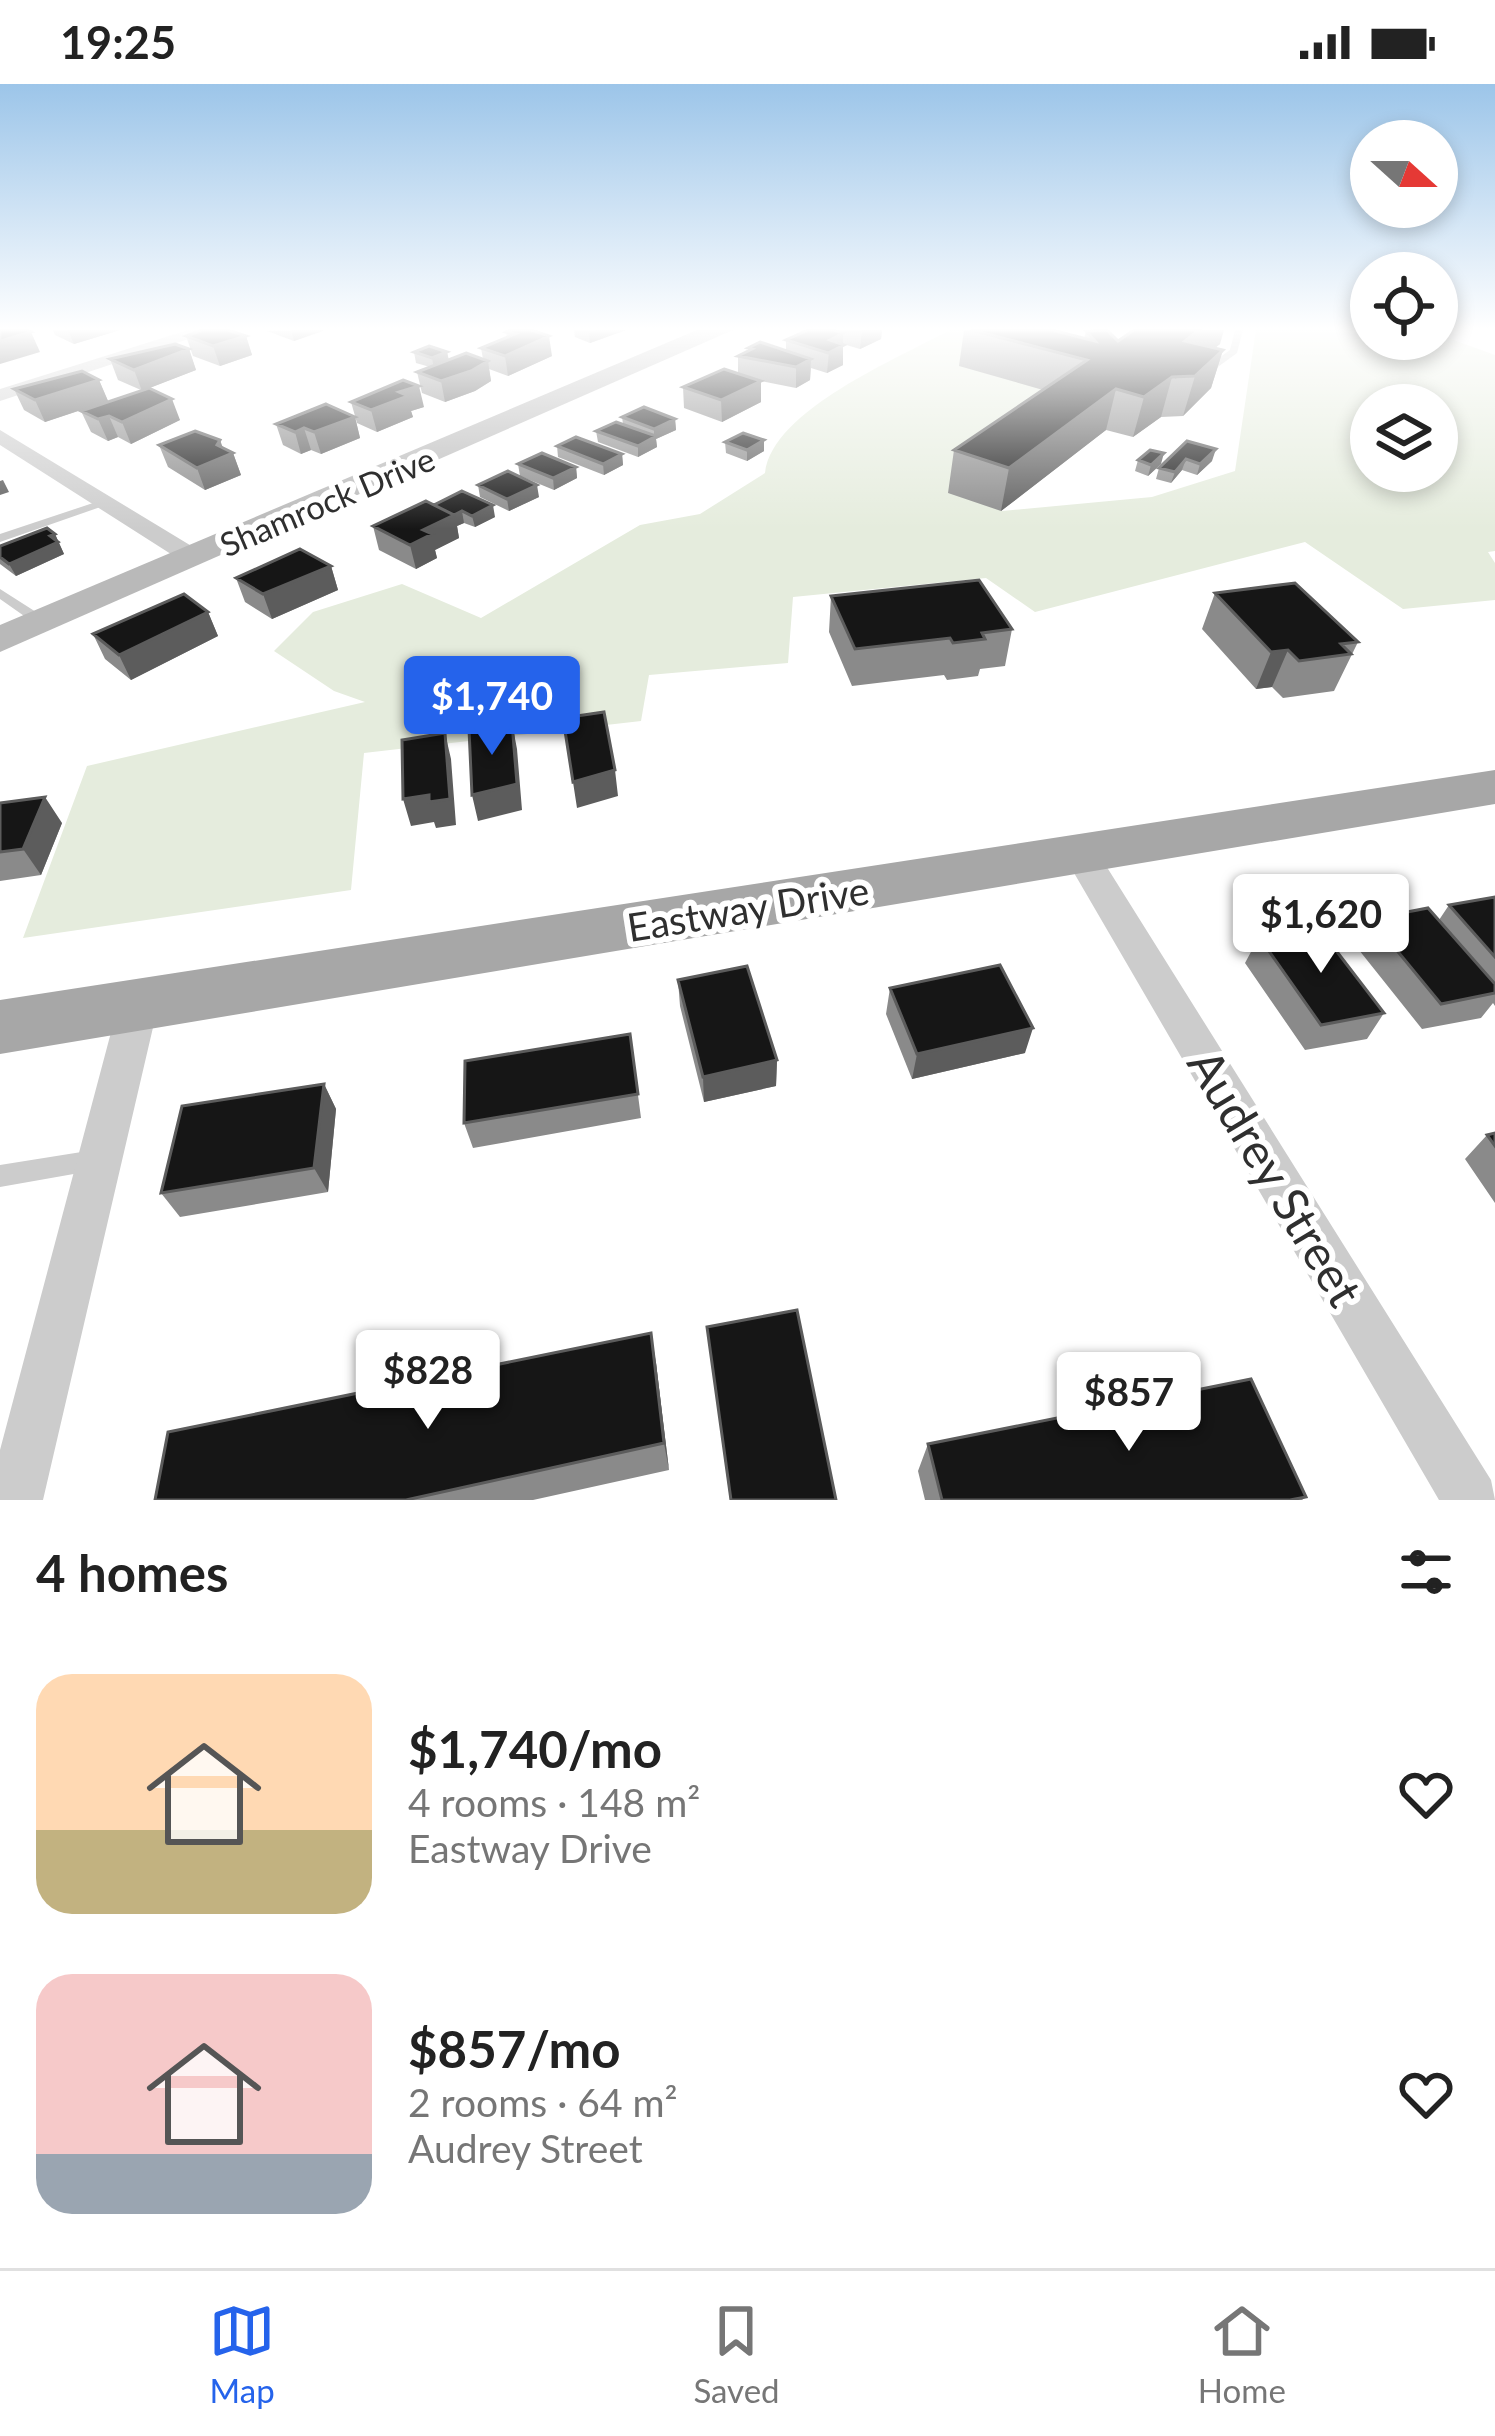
<!DOCTYPE html>
<html lang="en">
<head>
<meta charset="utf-8">
<style>
  :root { --surface:#fff; --page:#f6f6f6; --text:#222; --muted:#767676; --line:#e0e0e0; --accent:#2563eb }
  body { margin:0; font-family:Lato,sans-serif; background:var(--page); color:var(--text); height:100vh; display:flex; flex-direction:column; font-size:45px; white-space:nowrap }
  * { box-sizing:border-box; margin:0 }
  p { font-size:39px; color:var(--muted) }
  .icon { flex:none; width:66px; height:66px; fill:none; stroke:currentColor; stroke-width:2; stroke-linecap:round; stroke-linejoin:round }
  .map { position:relative; height:1416px; overflow:hidden }
  .details { display:flex; flex-direction:column; background:var(--surface); flex:1 }
  .details>* { flex:none }
  .needle { width:78px; rotate:111deg }
  .controls { position:absolute; left:1350px; top:36px; display:grid; gap:24px }
  .controls a { display:grid; place-items:center; width:108px; height:108px; border-radius:50%; background:var(--surface); box-shadow:0 6px 18px #0003; font-size:60px }
  .price { position:absolute; translate:-50% -102px; padding:0 27px; border-radius:12px; background:#fff; color:#222; font-size:39px; line-height:78px; filter:drop-shadow(0 3px 6px #0008) }
  .price::after { content:''; position:absolute; left:50%; top:72px; width:36px; height:27px; margin-left:-18px; background:inherit; clip-path:polygon(0 0,100% 0,50% 100%) }
  .price.active { background:var(--accent); color:#fff }
  ul { padding:0; list-style:none }
  li { display:flex; align-items:center; gap:36px; height:300px; padding:0 36px }
  li span { display:grid; place-items:center; flex:none; width:336px; height:240px; border-radius:36px; color:#555 }
  li>.icon { margin-inline-start:auto }
  span .icon { width:144px; height:144px; fill:#fffc; stroke-width:1 }
  li b { font-size:51px }
  h2 { display:flex; justify-content:space-between; align-items:center; height:144px; padding:0 36px; font-size:51px }
  .status { display:flex; justify-content:space-between; align-items:center; height:84px; padding:0 60px; background:var(--surface); direction:ltr }
  .status svg { height:33px; fill:currentColor }
  .menu { display:flex; justify-content:space-around; align-items:center; height:168px; border-top:3px solid var(--line); background:var(--surface); font-size:33px; color:var(--muted) }
  .menu a { display:grid; justify-items:center; gap:6px }
  .menu .active { color:var(--accent) }
  .map>svg:first-child { display:block }
  .green { fill:#e5ecdd; fill-rule:evenodd }
  .lines { fill:none; stroke-linecap:round; stroke-linejoin:round }
  .lane { fill:#ccc; fill-rule:evenodd }
  .street { fill:#ccc; fill-rule:evenodd }
  .secondary { fill:#b9b9b9; fill-rule:evenodd }
  .primary { fill:#a7a7a7; fill-rule:evenodd }
  .wall { fill:#8a8a8a }
  .shaded-wall { fill:#5c5c5c }
  .building { fill:#161616; stroke:#5c5c5c; stroke-width:3 }
  .labels { text-anchor:middle; dominant-baseline:central; stroke-width:12; stroke-linejoin:round; paint-order:stroke }
  .far-street-label { font-size:33px; fill:#2f2f2f; stroke:#fff }
  .street-label { font-size:39px; fill:#2f2f2f; stroke:#fff }
  .near-street-label { font-size:48px; fill:#2f2f2f; stroke:#fff }
</style>
</head>
<body>
<div class="status"><b>19:25</b><svg viewBox="0 0 49 12"><path d="M0 12V9h3v3zM5 12V6h3v6zM10 12V3h3v9zM15 12V0h3v12zM26 1h20v11H26zM47 4h2v5h-2z"/></svg></div>
<div class="map">
<svg width="1495" height="1416" viewBox="0 0 1495 1416">
  <rect width="100%" height="100%" fill="#fff"/>
  <path class="green" d="M 950,246 L 1020,246 L 1078,316 L 949,408 L 1002,427 L 1152,413 L 1235,387 L 1256,246 L 1371,246 L 1371,255 L 1437,255 L 1437,250 L 1495,271 L 1495,467 L 1488,468 L 1495,479 L 1495,516 L 1403,525 L 1305,458 L 1035,528 L 986,494 L 793,513 L 788,579 L 649,591 L 641,637 L 364,669 L 351,806 L 23,854 L 87,682 L 365,618 L 334,607 L 274,567 L 313,528 L 402,500 L 481,534 L 640,441 L 700,430 L 765,389 C 772,326 899,274 950,246 ZM 1371,321 L 1437,321 L 1437,387 L 1371,387 Z"/>
  <g class="lines">
    <path class="lane" d="M 1235,246 L 1243,246 L 1237,269 L 1204,293 L 1198,293 L 1198,289 L 1230,266 Z
      M 105,415 L 111,418 L 109,420 L 0,458 L 0,450 Z
      M 0,505 L 47,535 L 47,541 L 37,541 L 0,515 Z
      M 94,1066 L 102,1069 L 105,1077 L 102,1085 L 0,1103 L 0,1081 Z"/>
    <path class="street" d="M 188,246 L 216,246 L 0,317 L 0,305 Z
      M 0,346 L 203,469 L 207,474 L 194,482 L 185,479 L 0,361 Z
      M 1081,757 L 1093,761 L 1491,1396 L 1495,1416 L 1439,1416 L 1063,770 L 1069,761 Z
      M 138,905 L 152,910 L 158,922 L 43,1416 L 0,1416 L 0,1366 L 118,922 L 124,910 Z"/>
    <path class="secondary" d="M 697,246 L 733,246 L 0,568 L 0,541 Z"/>
    <path class="primary" d="M 1495,686 L 1495,720 L 0,970 L 0,916 Z"/>
  </g>
  <path class="wall" d="M 53,246 L 120,246 L 74,260 L 55,251 Z
    M 323,246 L 294,257 L 267,247 Z
    M 510,246 L 552,272 L 508,292 L 489,285 L 491,297 L 475,307 L 445,318 L 422,309 L 417,288 L 430,283 L 416,279 L 414,268 L 447,268 L 449,276 L 483,275 L 481,264 L 507,253 L 506,248 Z
    M 574,246 L 626,246 L 590,259 L 575,253 Z
    M 808,246 L 882,246 L 881,255 L 860,265 L 843,260 L 843,281 L 827,289 L 811,284 L 810,296 L 796,304 L 761,297 L 761,318 L 722,338 L 684,324 L 683,303 L 738,289 L 738,272 L 748,267 L 748,264 L 786,267 L 786,256 Z
    M 964,246 L 1052,246 L 1084,255 L 1086,247 L 1118,257 L 1220,260 L 1215,264 L 1223,266 L 1211,304 L 1183,332 L 1161,333 L 1133,353 L 1106,346 L 1001,427 L 948,409 L 954,366 L 1043,306 L 959,282 Z
    M 186,252 L 246,252 L 252,271 L 220,282 L 193,272 Z
    M 189,265 L 196,286 L 149,304 L 180,336 L 131,360 L 118,353 L 108,357 L 91,348 L 81,327 L 141,306 L 118,296 L 110,275 Z
    M 99,296 L 108,317 L 45,338 L 24,326 L 14,305 Z
    M 351,318 L 424,323 L 411,327 L 413,333 L 377,348 L 357,339 Z
    M 355,333 L 360,354 L 321,370 L 311,366 L 301,370 L 283,361 L 276,340 Z
    M 622,333 L 675,335 L 676,346 L 656,355 L 657,363 L 638,373 L 598,358 L 596,347 L 623,340 Z
    M 725,358 L 764,367 L 747,377 L 726,369 Z
    M 159,361 L 223,364 L 233,369 L 241,391 L 205,406 L 168,383 Z
    M 557,362 L 622,370 L 623,381 L 604,391 L 558,373 Z
    M 1171,371 L 1212,377 L 1197,391 L 1182,386 L 1171,399 L 1156,395 L 1159,384 Z
    M 1138,376 L 1161,380 L 1148,392 L 1135,387 Z
    M 518,380 L 576,383 L 577,394 L 554,406 L 520,392 Z
    M 478,401 L 539,413 L 509,427 L 480,413 Z
    M 434,421 L 495,433 L 475,443 L 464,439 L 457,442 L 459,454 L 435,466 L 437,474 L 416,485 L 379,466 L 373,442 Z
    M 55,450 L 64,470 L 16,492 L 0,480 L 0,462 Z
    M 331,482 L 338,506 L 272,535 L 245,518 L 236,494 Z
    M 1215,509 L 1358,558 L 1334,607 L 1283,614 L 1272,603 L 1256,605 L 1202,545 Z
    M 831,512 L 1012,545 L 1005,582 L 980,585 L 978,592 L 947,596 L 944,591 L 852,602 L 829,548 Z
    M 208,528 L 218,552 L 131,596 L 105,575 L 93,550 Z
    M 0,719 L 62,739 L 41,791 L 0,797 Z
    M 1495,813 L 1495,922 L 1493,919 L 1481,934 L 1422,945 L 1355,861 L 1371,835 L 1439,836 L 1449,821 Z
    M 1259,853 L 1384,929 L 1367,955 L 1305,966 L 1245,879 Z
    M 678,896 L 777,976 L 776,1002 L 704,1018 L 680,922 Z
    M 890,904 L 1025,969 L 912,995 L 886,930 Z
    M 630,950 L 641,1034 L 473,1064 L 464,1039 Z
    M 324,1000 L 336,1025 L 328,1108 L 180,1133 L 161,1109 Z
    M 1495,1049 L 1495,1119 L 1465,1075 L 1487,1051 Z
    M 707,1243 L 836,1416 L 730,1416 Z
    M 656,1279 L 669,1386 L 533,1416 L 155,1416 Z
    M 928,1360 L 1306,1413 L 1302,1416 L 925,1416 L 918,1387 Z"/>
  <path class="shaded-wall" d="M 68,246 L 120,246 L 74,260 Z
    M 291,246 L 323,246 L 323,247 L 294,257 Z
    M 596,246 L 626,246 L 590,259 L 589,249 Z
    M 862,246 L 882,246 L 881,255 L 860,265 Z
    M 1199,246 L 1224,246 L 1220,260 L 1175,295 L 1185,257 Z
    M 31,248 L 40,268 L 0,280 L 0,257 Z
    M 843,249 L 843,281 L 827,289 L 830,256 Z
    M 246,252 L 252,271 L 220,282 L 213,262 Z
    M 549,252 L 552,272 L 508,292 L 505,272 Z
    M 189,265 L 196,286 L 142,307 L 134,286 Z
    M 1223,266 L 1211,304 L 1183,332 L 1195,292 Z
    M 447,268 L 449,278 L 434,285 L 432,274 Z
    M 811,275 L 810,296 L 796,304 L 796,283 Z
    M 488,277 L 491,297 L 475,307 L 445,318 L 441,297 Z
    M 1172,293 L 1161,333 L 1133,353 L 1144,313 Z
    M 99,296 L 108,317 L 45,338 L 35,316 Z
    M 761,297 L 761,318 L 722,338 L 721,316 Z
    M 419,302 L 424,323 L 411,327 L 413,333 L 377,348 L 371,326 L 399,308 Z
    M 1116,305 L 1106,346 L 1001,427 L 1009,384 Z
    M 172,315 L 180,336 L 131,360 L 122,338 Z
    M 109,332 L 118,353 L 108,357 L 98,335 Z
    M 355,333 L 360,354 L 321,370 L 314,348 Z
    M 675,335 L 676,346 L 656,355 L 657,363 L 638,373 L 638,362 L 654,353 L 654,345 Z
    M 304,344 L 311,366 L 301,370 L 295,348 Z
    M 220,356 L 226,372 L 233,369 L 241,391 L 205,406 L 197,384 Z
    M 764,356 L 764,367 L 747,377 L 747,366 Z
    M 1216,365 L 1212,377 L 1197,391 L 1200,380 Z
    M 1164,369 L 1161,380 L 1148,392 L 1151,381 Z
    M 622,370 L 623,381 L 604,391 L 603,380 Z
    M 1186,375 L 1182,386 L 1171,399 L 1175,388 Z
    M 576,383 L 577,394 L 554,406 L 553,394 Z
    M 3,396 L 9,408 L 0,411 L 0,397 Z
    M 537,401 L 539,413 L 509,427 L 507,415 Z
    M 493,421 L 495,433 L 475,443 L 472,432 Z
    M 462,427 L 464,439 L 457,442 L 459,454 L 435,466 L 437,474 L 416,485 L 410,461 L 423,446 Z
    M 55,450 L 64,470 L 16,492 L 9,480 Z
    M 331,482 L 338,506 L 272,535 L 263,510 Z
    M 208,528 L 218,552 L 131,596 L 119,571 Z
    M 1288,566 L 1272,603 L 1256,605 L 1271,568 Z
    M 512,639 L 517,665 L 522,726 L 478,737 L 472,711 Z
    M 445,649 L 451,675 L 456,741 L 436,744 L 434,738 L 411,742 L 403,715 Z
    M 615,686 L 618,712 L 577,724 L 573,698 Z
    M 45,713 L 62,739 L 41,791 L 23,765 Z
    M 1033,944 L 1025,969 L 912,995 L 917,970 Z
    M 777,976 L 776,1002 L 704,1018 L 703,993 Z
    M 324,1000 L 336,1025 L 328,1108 L 314,1084 Z
    M 651,1249 L 656,1279 L 669,1386 L 664,1359 Z"/>
  <path class="building" d="M 0,246 L 27,246 L 31,248 L 0,257 Z
    M 202,246 L 228,246 L 246,252 L 213,262 L 186,252 Z
    M 510,246 L 531,246 L 549,252 L 505,272 L 481,264 L 515,250 L 506,248 Z
    M 808,246 L 833,246 L 843,249 L 830,256 L 844,261 L 828,269 L 786,256 Z
    M 971,246 L 1052,246 L 1095,257 L 1086,247 L 1107,246 L 1118,257 L 1134,246 L 1199,246 L 1185,257 L 1223,266 L 1195,292 L 1172,293 L 1144,313 L 1116,305 L 1009,384 L 954,366 L 1087,276 Z
    M 760,258 L 811,275 L 796,283 L 738,272 L 752,265 L 748,264 Z
    M 175,260 L 189,265 L 134,286 L 110,275 Z
    M 429,262 L 447,268 L 432,274 L 414,268 Z
    M 466,269 L 488,277 L 471,287 L 441,297 L 417,288 Z
    M 724,285 L 761,297 L 721,316 L 683,303 Z
    M 82,287 L 99,296 L 35,316 L 14,305 Z
    M 403,296 L 419,302 L 399,308 L 408,312 L 371,326 L 351,318 Z
    M 149,304 L 172,315 L 122,338 L 109,332 L 98,335 L 81,327 Z
    M 326,320 L 355,333 L 314,348 L 304,344 L 295,348 L 276,340 Z
    M 644,323 L 675,335 L 654,345 L 622,333 Z
    M 616,338 L 656,352 L 638,362 L 596,347 Z
    M 195,347 L 220,356 L 217,361 L 233,369 L 197,384 L 159,361 Z
    M 743,349 L 764,356 L 747,366 L 725,358 Z
    M 576,353 L 622,370 L 603,380 L 557,362 Z
    M 1187,357 L 1216,365 L 1200,380 L 1186,375 L 1175,388 L 1159,384 Z
    M 1150,366 L 1164,369 L 1151,381 L 1138,376 Z
    M 542,369 L 576,383 L 553,394 L 518,380 Z
    M 508,387 L 537,401 L 507,415 L 478,401 Z
    M 462,407 L 493,421 L 472,432 L 462,427 L 454,431 L 434,421 Z
    M 426,417 L 454,431 L 423,446 L 432,450 L 410,461 L 373,442 Z
    M 47,444 L 55,450 L 50,452 L 58,458 L 9,480 L 0,473 L 0,462 Z
    M 300,465 L 331,482 L 263,510 L 236,494 Z
    M 979,496 L 1012,545 L 982,549 L 985,555 L 953,559 L 950,554 L 855,565 L 831,512 Z
    M 1295,499 L 1358,558 L 1341,560 L 1351,570 L 1299,577 L 1288,566 L 1271,568 L 1215,509 Z
    M 184,510 L 208,528 L 119,571 L 93,550 Z
    M 604,628 L 615,686 L 573,698 L 563,634 Z
    M 512,639 L 517,700 L 472,711 L 469,645 Z
    M 445,649 L 450,715 L 429,718 L 429,711 L 403,715 L 402,656 Z
    M 45,713 L 23,765 L 0,768 L 0,719 Z
    M 1495,813 L 1495,873 L 1449,821 Z
    M 1428,824 L 1495,900 L 1495,909 L 1441,920 L 1371,835 Z
    M 1318,843 L 1384,929 L 1321,941 L 1259,853 Z
    M 1000,881 L 1033,944 L 917,970 L 890,904 Z
    M 747,882 L 777,976 L 703,993 L 678,896 Z
    M 630,950 L 638,1010 L 464,1039 L 465,977 Z
    M 324,1000 L 314,1084 L 161,1109 L 182,1022 Z
    M 1495,1049 L 1495,1062 L 1487,1051 Z
    M 797,1226 L 836,1416 L 731,1416 L 707,1243 Z
    M 651,1249 L 664,1359 L 406,1416 L 155,1416 L 168,1348 Z
    M 1251,1295 L 1306,1413 L 1290,1416 L 942,1416 L 928,1360 Z"/>
  <linearGradient id="sky" x2="0" y2="1"><stop stop-color="#9cc5e9"/><stop offset="0.55" stop-color="#fff"/><stop offset="1" stop-color="#fff" stop-opacity="0"/></linearGradient>
  <rect width="1495" height="445" fill="url(#sky)"/>
  <g class="labels">
    <g class="far-street-label">
      <text transform="translate(327 417) rotate(-23)">Shamrock Drive</text>
    </g>
    <g class="street-label">
      <text transform="translate(748 824) rotate(-9)">Eastway Drive</text>
    </g>
    <g class="near-street-label">
      <text transform="translate(1276 1093) rotate(59)">Audrey Street</text>
    </g>
  </g>
</svg>
<div class="controls">
<a><svg class="needle" viewBox="-14 -14 28 28"><path d="M0-13l5 13h-10z" fill="#e53935"/><path d="M0 13l5-13h-10z" fill="#767676"/></svg></a>
<a><svg class="icon" aria-label="locate" viewBox="0 0 24 24"><circle cx="12" cy="12" r="6"/><path d="M12 2v4M12 18v4M2 12h4M18 12h4"/></svg></a>
<a><svg class="icon" aria-label="layers" viewBox="0 0 24 24"><path d="M12 4l9 5-9 5-9-5zM3 14l9 5 9-5"/></svg></a>
</div>
<b class="price active" style="left:492px;top:674px">$1,740</b>
<b class="price" style="left:1321px;top:892px">$1,620</b>
<b class="price" style="left:428px;top:1348px">$828</b>
<b class="price" style="left:1129px;top:1370px">$857</b>
</div>
<section class="details">
<h2>4 homes<svg class="icon" aria-label="filters" viewBox="0 0 24 24"><path d="M4 7h16M4 17h16"/><circle cx="9" cy="7" r="2"/><circle cx="15" cy="17" r="2"/></svg></h2>
<ul>
<li><span style="background:linear-gradient(#ffd9b3 65%,#c2b280 0)"><svg class="icon" aria-label="home" viewBox="0 0 24 24"><path d="M3 11l9-7 9 7M6 9v11h12V9"/></svg></span><div><b>$1,740/mo</b><p>4 rooms · 148 m²</p><p>Eastway Drive</p></div><svg class="icon" aria-label="heart" viewBox="0 0 24 24"><path d="M12 20l-8-8c-3-5 5-10 8-4 3-6 11-1 8 4z"/></svg></li>
<li><span style="background:linear-gradient(#f6c9c9 75%,#9aa5b1 0)"><svg class="icon" aria-label="home" viewBox="0 0 24 24"><path d="M3 11l9-7 9 7M6 9v11h12V9"/></svg></span><div><b>$857/mo</b><p>2 rooms · 64 m²</p><p>Audrey Street</p></div><svg class="icon" aria-label="heart" viewBox="0 0 24 24"><path d="M12 20l-8-8c-3-5 5-10 8-4 3-6 11-1 8 4z"/></svg></li>
</ul>
</section>
<nav class="menu">
<a class="active"><svg class="icon" aria-label="map" viewBox="0 0 24 24"><path d="M3 6l6-2 6 2 6-2v14l-6 2-6-2-6 2zM9 4v14M15 6v14"/></svg>Map</a>
<a><svg class="icon" aria-label="saved" viewBox="0 0 24 24"><path d="M7 4h10v16l-5-4-5 4z"/></svg>Saved</a>
<a><svg class="icon" aria-label="home" viewBox="0 0 24 24"><path d="M3 11l9-7 9 7M6 9v11h12V9"/></svg>Home</a>
</nav>
</body>
</html>
